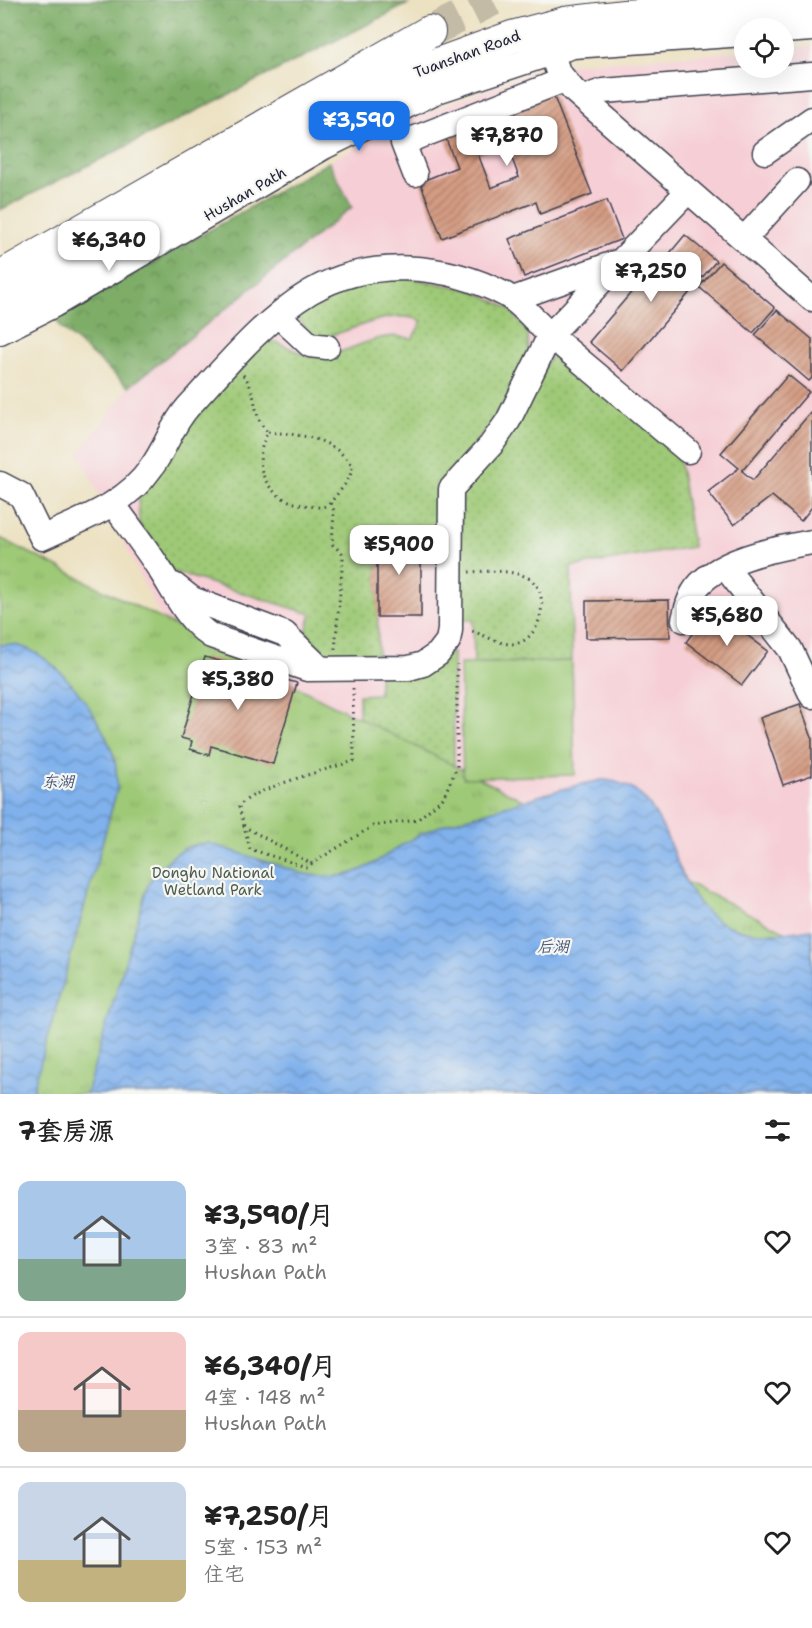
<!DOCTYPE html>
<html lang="zh">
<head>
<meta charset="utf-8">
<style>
  :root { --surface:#fff; --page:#f6f6f6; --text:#222; --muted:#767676; --line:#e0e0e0; --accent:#1a73e8 }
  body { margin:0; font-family:"Shantell Sans","LXGW WenKai TC",sans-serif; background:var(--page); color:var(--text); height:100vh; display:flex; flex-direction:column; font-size:22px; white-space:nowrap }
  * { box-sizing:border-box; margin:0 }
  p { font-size:20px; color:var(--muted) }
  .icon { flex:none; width:33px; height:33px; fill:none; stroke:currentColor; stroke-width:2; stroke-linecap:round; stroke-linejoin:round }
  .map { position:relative; height:1094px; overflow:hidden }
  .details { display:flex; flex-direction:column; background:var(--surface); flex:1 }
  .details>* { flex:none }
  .buttons { position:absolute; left:734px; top:18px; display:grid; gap:12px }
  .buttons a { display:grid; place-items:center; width:60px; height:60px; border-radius:50%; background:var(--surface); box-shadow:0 6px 24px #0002; font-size:30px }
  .price { position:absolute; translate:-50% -51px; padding:0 14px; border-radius:12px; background:#fff; color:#222; font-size:20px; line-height:39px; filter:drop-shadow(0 2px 3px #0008) }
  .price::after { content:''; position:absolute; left:50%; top:36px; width:18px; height:14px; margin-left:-9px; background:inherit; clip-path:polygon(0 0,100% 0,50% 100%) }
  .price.selected { background:var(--accent); color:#fff }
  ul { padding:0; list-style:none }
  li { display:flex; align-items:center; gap:18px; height:150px; padding:0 18px }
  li+li { border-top:2px solid var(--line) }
  li span { display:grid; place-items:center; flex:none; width:168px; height:120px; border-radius:12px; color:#555 }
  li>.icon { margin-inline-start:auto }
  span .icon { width:72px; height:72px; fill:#fffc; stroke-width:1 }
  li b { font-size:26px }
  h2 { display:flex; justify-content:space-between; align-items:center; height:72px; padding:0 18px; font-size:26px }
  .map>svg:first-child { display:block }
  .built { fill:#f6cfd6 }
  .grass { fill:url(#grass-dots); stroke:#607658; stroke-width:1.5 }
  .forest { fill:url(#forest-crowns); stroke:#506851; stroke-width:1.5 }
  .park { fill:url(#park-tufts); stroke:#607658; stroke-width:1.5 }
  .pitch { fill:#9ec976; stroke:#607658; stroke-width:1.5 }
  .water { fill:url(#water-waves); stroke:#516a94; stroke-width:1.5 }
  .building { fill:url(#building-hatch); fill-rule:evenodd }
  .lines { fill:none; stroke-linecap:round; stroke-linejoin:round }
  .major-tunnel { stroke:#c4bba6; stroke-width:32; stroke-dasharray:32 16; stroke-linecap:butt }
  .minor-casing { stroke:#403f4f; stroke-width:27 }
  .major-casing { stroke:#403f4f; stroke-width:34 }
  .path { stroke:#403f4f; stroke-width:3; stroke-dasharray:1.5 4.5; stroke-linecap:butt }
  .minor { stroke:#fff; stroke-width:24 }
  .major { stroke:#fff; stroke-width:32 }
  .labels { text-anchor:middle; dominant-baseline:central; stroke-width:4.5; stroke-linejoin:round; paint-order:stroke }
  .street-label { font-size:15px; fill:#22223b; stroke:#f6f6f2 }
  .park-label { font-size:15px; fill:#4d5c50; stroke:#f6f6f2 }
  .water-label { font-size:16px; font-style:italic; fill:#435479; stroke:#f6f6f2 }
</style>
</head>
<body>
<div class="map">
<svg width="812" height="1094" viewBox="0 0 812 1094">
  <defs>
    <pattern id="grass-dots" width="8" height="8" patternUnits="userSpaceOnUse" patternTransform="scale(1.5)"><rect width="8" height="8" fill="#9ec976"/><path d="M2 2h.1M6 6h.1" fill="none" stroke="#88ac67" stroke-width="1.8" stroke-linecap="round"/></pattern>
    <pattern id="forest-crowns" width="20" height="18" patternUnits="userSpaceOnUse" patternTransform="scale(1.5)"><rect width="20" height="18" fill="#7ead67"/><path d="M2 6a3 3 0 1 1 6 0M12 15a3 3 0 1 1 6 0" fill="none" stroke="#678c56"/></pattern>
    <pattern id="park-tufts" width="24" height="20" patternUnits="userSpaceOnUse" patternTransform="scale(1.5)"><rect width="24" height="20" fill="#9ec976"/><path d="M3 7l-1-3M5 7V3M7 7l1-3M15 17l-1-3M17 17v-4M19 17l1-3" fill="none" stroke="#88ac67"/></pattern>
    <pattern id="water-waves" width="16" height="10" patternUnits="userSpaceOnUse" patternTransform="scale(1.5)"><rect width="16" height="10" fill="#80b1ec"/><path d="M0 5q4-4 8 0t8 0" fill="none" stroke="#6890c0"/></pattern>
    <pattern id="building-hatch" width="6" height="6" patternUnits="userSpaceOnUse" patternTransform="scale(1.5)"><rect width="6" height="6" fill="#d49b82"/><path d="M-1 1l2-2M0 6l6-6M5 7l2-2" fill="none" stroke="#ac7e6c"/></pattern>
  </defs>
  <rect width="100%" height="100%" fill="#f6f6f2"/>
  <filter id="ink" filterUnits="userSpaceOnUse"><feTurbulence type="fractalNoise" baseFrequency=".0167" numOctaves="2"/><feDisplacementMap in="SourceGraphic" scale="12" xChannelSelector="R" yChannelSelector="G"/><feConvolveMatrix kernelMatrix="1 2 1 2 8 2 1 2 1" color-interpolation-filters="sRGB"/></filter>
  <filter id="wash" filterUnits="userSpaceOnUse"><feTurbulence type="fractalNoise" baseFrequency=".008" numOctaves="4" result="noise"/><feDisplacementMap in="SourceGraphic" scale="24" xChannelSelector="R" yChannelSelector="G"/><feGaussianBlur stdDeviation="1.35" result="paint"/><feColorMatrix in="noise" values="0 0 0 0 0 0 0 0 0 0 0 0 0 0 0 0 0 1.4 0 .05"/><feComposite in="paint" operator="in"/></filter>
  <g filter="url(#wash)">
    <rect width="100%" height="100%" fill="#ece1c1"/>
    <path class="built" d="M 812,46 L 812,929 L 770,934 L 695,898 L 651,806 L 430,830 L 178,651 L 79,454 L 129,387 L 351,208 L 329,162 L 395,125 L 546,66 L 744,51 L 744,68 L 783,68 L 783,48 Z"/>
    <path class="grass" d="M 394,275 L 472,290 L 509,308 L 528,333 L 529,358 L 497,416 L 444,481 L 439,526 L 377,527 L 378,659 C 343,660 333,663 303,642 L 311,614 L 171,571 L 139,524 L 138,496 L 174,438 L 260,345 L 274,341 L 310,357 L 322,357 C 352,352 382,328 412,339 L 422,321 C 384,306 351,336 313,338 L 299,319 C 305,290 369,281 394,275 Z
      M 560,354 L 678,453 L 693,547 L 571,567 L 572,661 L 474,663 L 473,620 L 459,620 L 461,494 L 550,358 Z
      M 453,652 L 454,766 L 359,763 L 359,695 L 379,694 L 379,675 Z"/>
    <path class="forest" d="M 0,0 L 361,0 L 408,4 L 0,210 Z
      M 329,162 L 352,207 L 129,387 L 61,328 L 56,318 Z"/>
    <path class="park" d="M 0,538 L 812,945 L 812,1094 L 0,1094 Z"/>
    <path class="pitch" d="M 572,661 L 575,775 L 463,778 L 460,664 Z"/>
    <path class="water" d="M 0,645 C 49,638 99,714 113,754 C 117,765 117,778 117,790 L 32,1094 L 0,1094 Z
      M 602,780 C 678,783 664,893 722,923 C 749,937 783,934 812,929 L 812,1094 L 86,1094 L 148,884 C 162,863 181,843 208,843 L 304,874 C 368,886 380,851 430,830 C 448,822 468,818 487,812 C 525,800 563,787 602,780 Z"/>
    <g id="blocks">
      <path class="building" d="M 552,92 L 592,194 L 540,214 L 536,202 L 442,238 L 420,182 L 457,167 L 444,134 ZM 506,143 L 519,177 L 491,188 L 478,154 Z
        M 607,200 L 622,239 L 524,277 L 509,239 Z
        M 685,235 L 716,261 L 696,285 L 686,276 L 681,282 L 691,291 L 623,371 L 589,342 L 657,262 L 660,265 Z
        M 721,262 L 775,308 L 753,333 L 699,287 Z
        M 777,310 L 812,339 L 812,378 L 809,381 L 755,335 Z
        M 788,375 L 809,392 L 742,471 L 753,480 L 812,411 L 812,507 L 801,521 L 772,496 L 734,525 L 708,492 L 739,468 L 721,453 Z
        M 377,534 L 421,534 L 421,617 L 377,617 Z
        M 669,600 L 670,637 L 586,638 L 586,601 Z
        M 711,608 L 768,651 L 742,685 L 686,642 Z
        M 205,657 L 297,683 L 273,764 L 211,746 L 209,755 L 190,749 L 192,741 L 181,738 Z
        M 800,704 L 812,738 L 812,775 L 783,785 L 760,718 Z"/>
    </g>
  </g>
  <g filter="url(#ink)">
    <use href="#blocks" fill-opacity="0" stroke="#403f4f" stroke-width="1.5"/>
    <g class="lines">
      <path class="major-tunnel" d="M 429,32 L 493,0"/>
      <g class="minor-casing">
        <path id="minor" d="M 783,31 L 812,29
          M 551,51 L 558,72 L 573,90 L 812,299
          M 587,102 L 594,94 L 603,91 L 812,75
          M 765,152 L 812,119
          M 415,174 L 403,143 L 564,80
          M 744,239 L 797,181
          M 513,299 L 617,262
          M 279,316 L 310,345 L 327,347
          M 0,332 L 54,305 L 324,147 L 437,91 L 573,46 L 744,34
          M 0,484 L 21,495 L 42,538 C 80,520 126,505 151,468 C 166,448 171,426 188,407 C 225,367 263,320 310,292 C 370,257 446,263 506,295 C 524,305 537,324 552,337 C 597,375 643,413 688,451
          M 113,504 C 129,526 147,549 162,573 C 176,595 188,621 211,636 L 307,669 L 409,668 L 423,664 L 438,654 L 448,641 L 450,630 L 451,489 L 491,445 L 508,421 L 550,335 L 688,191
          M 725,567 L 790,649 L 812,696
          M 174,585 L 192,599 L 285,634 L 321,669
          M 684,620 C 686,611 688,601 693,593 C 712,560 778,548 812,542"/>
      </g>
      <g class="major-casing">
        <path id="major" d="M 0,277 L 429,32
          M 0,306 L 307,128 L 386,86 L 424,69 L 512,37 L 565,23 L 624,16 L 812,4"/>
      </g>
      <path class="path" d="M 243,375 C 259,392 251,418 268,432
        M 268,432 C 300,435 332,436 352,466 C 352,476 346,483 340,491 C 336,495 332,502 327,505 C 321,509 311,506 304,505 C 267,500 249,466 268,432 Z
        M 331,503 L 334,511 L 332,544 L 342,553 L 343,558 L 335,649
        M 469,572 C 488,571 513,569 530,579 C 552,593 541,643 512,644 C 499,644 484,635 472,631
        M 353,688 L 354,761 C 332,768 247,790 239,807 L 250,849 L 306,867 L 373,826 L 417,820 L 443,798 L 457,767 L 457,664
        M 243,826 L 312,864"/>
      <use href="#minor" class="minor"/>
      <use href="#major" class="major"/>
    </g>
  </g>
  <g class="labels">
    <g class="street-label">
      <text transform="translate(467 54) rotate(-20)">Tuanshan Road</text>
      <text transform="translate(245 194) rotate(-30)">Hushan Path</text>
    </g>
    <g class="park-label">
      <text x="213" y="873">Donghu National<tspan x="213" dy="17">Wetland Park</tspan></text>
    </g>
    <g class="water-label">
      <text x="58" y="781">东湖</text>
      <text x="553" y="946">后湖</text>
    </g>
  </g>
</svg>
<div class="buttons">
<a><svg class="icon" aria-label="locate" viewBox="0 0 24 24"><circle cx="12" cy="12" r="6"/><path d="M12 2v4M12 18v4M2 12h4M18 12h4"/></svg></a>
</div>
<b class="price selected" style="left:359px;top:152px">¥3,590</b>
<b class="price" style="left:507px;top:167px">¥7,870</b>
<b class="price" style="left:109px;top:272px">¥6,340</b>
<b class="price" style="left:651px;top:303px">¥7,250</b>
<b class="price" style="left:399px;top:576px">¥5,900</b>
<b class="price" style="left:727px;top:647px">¥5,680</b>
<b class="price" style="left:238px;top:711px">¥5,380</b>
</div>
<section class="details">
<h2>7套房源<svg class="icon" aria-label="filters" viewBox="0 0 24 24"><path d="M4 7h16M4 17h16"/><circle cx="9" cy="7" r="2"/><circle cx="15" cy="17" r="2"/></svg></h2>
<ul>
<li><span style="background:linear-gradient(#a9c7e8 65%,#7fa58c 0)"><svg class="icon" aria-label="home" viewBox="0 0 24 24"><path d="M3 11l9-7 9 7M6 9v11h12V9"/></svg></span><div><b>¥3,590/月</b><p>3室 · 83 m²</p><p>Hushan Path</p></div><svg class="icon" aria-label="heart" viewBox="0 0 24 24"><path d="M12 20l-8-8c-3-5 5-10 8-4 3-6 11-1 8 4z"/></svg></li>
<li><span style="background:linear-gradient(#f6c9c9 65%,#b9a48a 0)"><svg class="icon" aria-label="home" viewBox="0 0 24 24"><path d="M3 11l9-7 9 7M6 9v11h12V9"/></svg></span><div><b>¥6,340/月</b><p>4室 · 148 m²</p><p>Hushan Path</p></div><svg class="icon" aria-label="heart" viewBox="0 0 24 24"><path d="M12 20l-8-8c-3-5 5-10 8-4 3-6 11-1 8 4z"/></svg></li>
<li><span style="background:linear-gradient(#c9d6e8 65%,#c2b280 0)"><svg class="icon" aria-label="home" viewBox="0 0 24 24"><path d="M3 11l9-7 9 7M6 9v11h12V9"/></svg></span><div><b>¥7,250/月</b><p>5室 · 153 m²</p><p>住宅</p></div><svg class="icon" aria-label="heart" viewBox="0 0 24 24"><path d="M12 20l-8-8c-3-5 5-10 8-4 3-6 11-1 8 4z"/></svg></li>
</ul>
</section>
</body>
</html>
